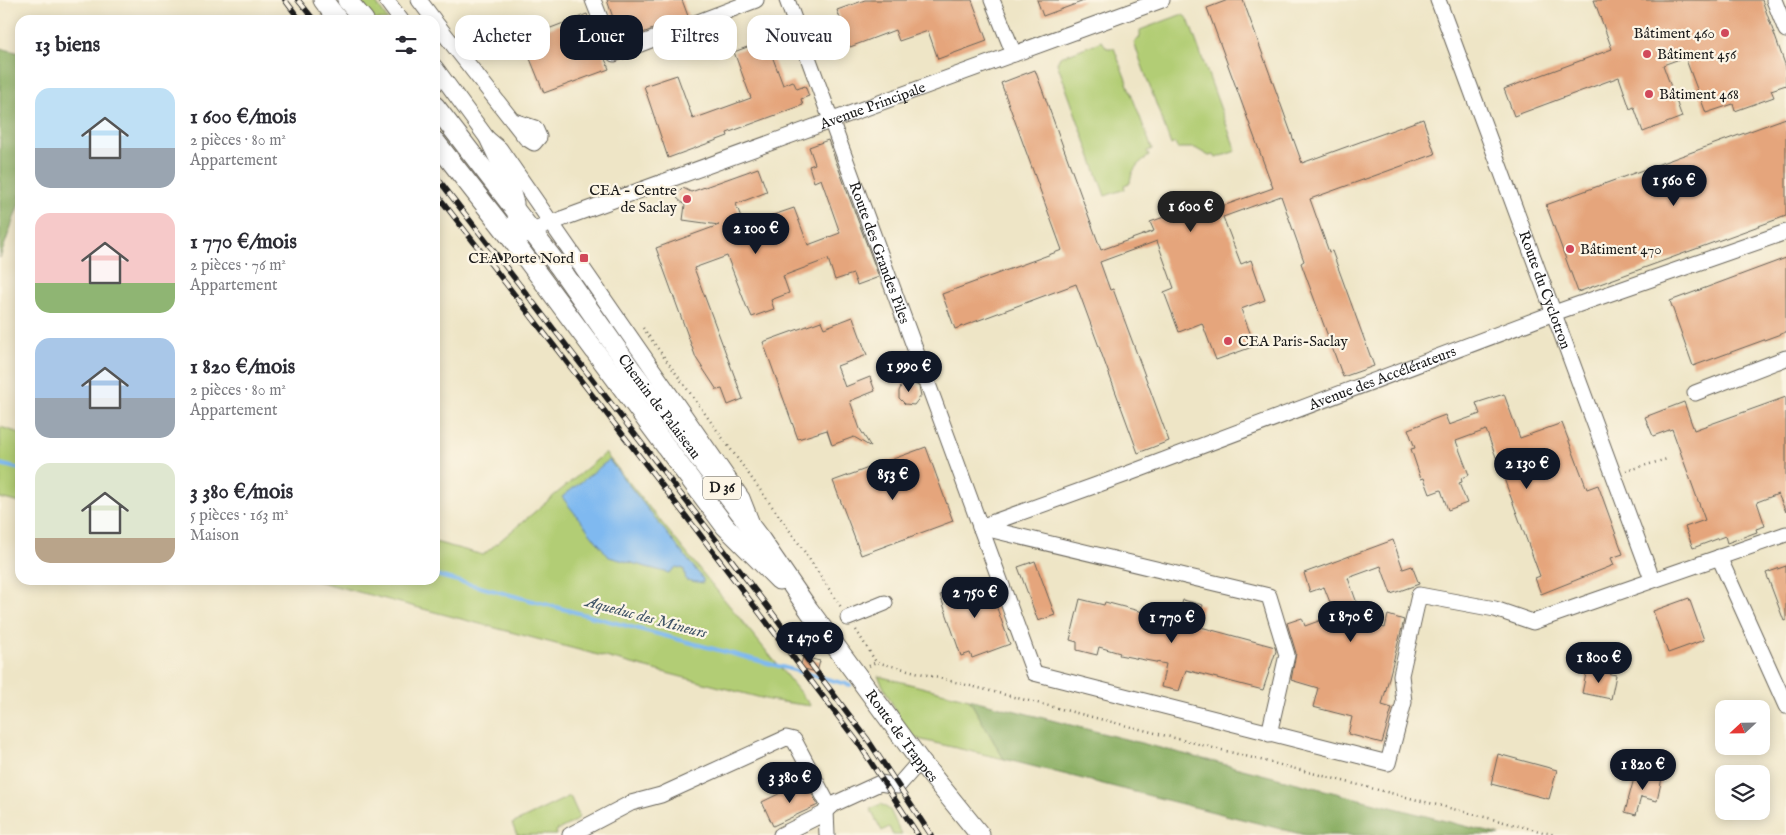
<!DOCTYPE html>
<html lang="fr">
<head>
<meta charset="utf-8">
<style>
  :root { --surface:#fff; --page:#f7f7f7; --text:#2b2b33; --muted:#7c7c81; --accent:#111827 }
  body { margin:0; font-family:"IM FELL English",serif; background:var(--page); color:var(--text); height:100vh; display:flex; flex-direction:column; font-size:19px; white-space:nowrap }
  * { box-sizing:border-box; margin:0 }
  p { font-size:16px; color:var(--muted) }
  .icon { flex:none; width:28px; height:28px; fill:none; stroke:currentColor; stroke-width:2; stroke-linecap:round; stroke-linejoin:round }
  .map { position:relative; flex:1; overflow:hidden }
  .panel { position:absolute; left:15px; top:15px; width:425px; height:570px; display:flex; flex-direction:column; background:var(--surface); border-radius:15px; box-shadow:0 2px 12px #0003 }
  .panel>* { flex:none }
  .banner { position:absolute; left:455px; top:15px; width:475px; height:45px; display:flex; gap:10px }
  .needle { width:32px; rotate:248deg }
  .tools { position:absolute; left:1715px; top:700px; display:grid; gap:10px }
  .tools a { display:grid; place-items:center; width:55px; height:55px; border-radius:10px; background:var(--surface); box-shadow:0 2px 12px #0003; font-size:25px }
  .price { position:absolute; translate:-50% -42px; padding:0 11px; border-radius:18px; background:var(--accent); color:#fff; font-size:16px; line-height:32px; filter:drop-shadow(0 1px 2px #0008) }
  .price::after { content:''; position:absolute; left:50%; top:30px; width:15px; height:11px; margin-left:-8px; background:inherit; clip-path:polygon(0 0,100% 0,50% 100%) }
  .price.active { background:#222; color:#fff }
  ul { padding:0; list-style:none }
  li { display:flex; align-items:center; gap:15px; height:125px; padding:0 20px }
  li span { display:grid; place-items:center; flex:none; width:140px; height:100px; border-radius:15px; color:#555 }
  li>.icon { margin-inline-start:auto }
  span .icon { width:60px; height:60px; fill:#fffc; stroke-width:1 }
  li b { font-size:21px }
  h2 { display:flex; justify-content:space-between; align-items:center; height:60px; padding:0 20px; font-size:21px }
  .chip { padding:0 18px; border-radius:15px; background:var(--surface); box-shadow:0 2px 12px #0003; font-size:18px; line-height:45px }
  .chip.active { background:var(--accent); color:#fff }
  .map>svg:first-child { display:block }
  .green { fill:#b2cd74; stroke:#677448 }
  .forest { fill:#8db066; stroke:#546641 }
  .water { fill:#7fb9f0; stroke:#4e6a86 }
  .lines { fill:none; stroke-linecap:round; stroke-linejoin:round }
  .stream { stroke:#7fb9f0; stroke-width:4 }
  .building { fill:#e5a57b }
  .minor-casing { stroke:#666258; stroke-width:17 }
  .major-casing { stroke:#666258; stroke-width:21 }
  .path { stroke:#666258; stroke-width:2.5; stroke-dasharray:1 4; stroke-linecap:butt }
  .minor { stroke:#fff; stroke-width:15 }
  .major { stroke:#fff; stroke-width:19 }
  .rail-casing { stroke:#1c1c1c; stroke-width:5.5 }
  .rail { stroke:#fcf5e5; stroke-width:4; stroke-dasharray:11; stroke-linecap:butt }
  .poi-dot { fill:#d1495b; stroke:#fcf5e5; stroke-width:2 }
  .labels { text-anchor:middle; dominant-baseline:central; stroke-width:4.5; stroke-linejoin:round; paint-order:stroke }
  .shield { fill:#fcf5e5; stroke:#5f5d58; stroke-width:1 }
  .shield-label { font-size:14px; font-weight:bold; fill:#1c1c1c }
  .poi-label { font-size:15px; fill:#1c1c1c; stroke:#fcf5e5; text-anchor:start }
  .street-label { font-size:15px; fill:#1c1c1c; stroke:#fcf5e5 }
  .water-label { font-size:16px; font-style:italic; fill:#3f5366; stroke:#fcf5e5 }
</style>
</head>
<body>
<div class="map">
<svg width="1786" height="835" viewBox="0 0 1786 835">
  <rect width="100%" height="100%" fill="#fcf5e5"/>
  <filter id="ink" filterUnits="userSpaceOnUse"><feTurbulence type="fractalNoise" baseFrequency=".02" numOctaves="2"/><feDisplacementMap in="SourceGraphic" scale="10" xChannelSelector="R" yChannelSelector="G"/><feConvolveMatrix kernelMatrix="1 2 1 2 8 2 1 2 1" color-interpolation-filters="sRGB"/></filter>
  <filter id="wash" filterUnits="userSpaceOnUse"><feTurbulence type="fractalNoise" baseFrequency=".0096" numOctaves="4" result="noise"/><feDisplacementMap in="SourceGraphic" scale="20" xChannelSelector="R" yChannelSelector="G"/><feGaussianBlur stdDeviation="1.12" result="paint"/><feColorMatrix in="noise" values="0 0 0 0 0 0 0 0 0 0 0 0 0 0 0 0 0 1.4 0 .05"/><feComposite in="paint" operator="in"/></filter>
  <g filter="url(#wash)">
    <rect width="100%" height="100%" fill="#eee5c6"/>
    <path class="green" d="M 359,0 L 374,0 L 388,20 L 375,20 Z
      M 1180,15 L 1183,15 L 1188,19 L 1236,151 L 1216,158 L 1214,155 L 1209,156 L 1195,148 L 1177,148 L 1175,143 L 1171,145 L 1134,43 L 1140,37 L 1140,30 Z
      M 1102,41 L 1107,48 L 1114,48 L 1152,149 L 1147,151 L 1149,156 C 1138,163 1131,170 1130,183 L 1124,185 L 1125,189 L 1105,196 L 1057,63 L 1060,57 Z
      M 0,427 L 20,433 L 20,503 L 0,498 Z
      M 605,453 L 811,706 L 769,700 L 313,580 L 435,580 L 435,542 L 483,555 Z
      M 878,676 L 969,699 L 1004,759 L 909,737 Z
      M 570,796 L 579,816 L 577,820 L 556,831 L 557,835 L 517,835 L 512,824 Z
      M 881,804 L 890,810 L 902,835 L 893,835 L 889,827 L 882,831 L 870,809 Z"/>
    <path class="forest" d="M 0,48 L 20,53 L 20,201 L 0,258 Z
      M 969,699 L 1500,835 L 1305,835 L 1004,759 Z"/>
    <path class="water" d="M 609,460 L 703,579 L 703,583 L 686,580 L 684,569 L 676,567 L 669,573 L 609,557 L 562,497 Z"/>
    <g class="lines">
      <path class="stream" d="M 0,464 L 20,469
        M 435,575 L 850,685"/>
    </g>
    <g id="blocks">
      <path class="building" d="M 607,0 L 682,0 L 688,16 L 621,41 Z
        M 865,0 L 972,0 L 987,41 L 938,59 L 928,31 L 899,41 L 895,30 L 850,47 L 837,10 Z
        M 1037,0 L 1084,0 L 1084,1 L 1043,16 Z
        M 1228,0 L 1243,0 L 1302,163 L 1423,119 L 1435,154 L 1310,199 L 1329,252 L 1332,251 L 1374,366 L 1343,377 L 1301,263 L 1304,261 L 1281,196 L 1223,217 L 1241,264 L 1251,260 L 1265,300 L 1241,309 L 1255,346 L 1216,360 L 1202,323 L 1179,332 L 1164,292 L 1174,288 L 1157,241 L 1100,262 L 1110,290 L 1113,289 L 1169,441 L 1138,453 L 1076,284 L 955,329 L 942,294 L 1062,250 L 1001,83 L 1035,70 L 1101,250 L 1154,231 L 1150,222 L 1217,198 L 1220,207 L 1273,188 L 1207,8 Z
        M 1594,0 L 1762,0 L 1786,67 L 1786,85 L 1771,90 L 1774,97 L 1735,111 L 1733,104 L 1706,113 L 1685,57 L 1663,65 L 1682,117 L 1643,132 L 1634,107 L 1630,109 L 1619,77 L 1514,116 L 1504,89 L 1612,49 Z
        M 587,14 L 609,69 L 544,93 L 522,39 Z
        M 766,40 L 783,85 L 793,81 L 797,89 L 805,86 L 809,96 L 801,99 L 803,105 L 727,133 L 728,136 L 668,158 L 644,86 L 677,75 L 693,119 L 751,98 L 734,52 Z
        M 1786,118 L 1786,216 L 1578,292 L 1546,205 Z
        M 828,140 L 879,277 L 857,285 L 853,274 L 835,280 L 828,259 L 783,276 L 789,293 L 771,300 L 774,309 L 752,317 L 748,308 L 747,308 L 727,256 L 694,268 L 743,399 L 728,405 L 722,389 L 717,390 L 696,358 L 656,248 L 719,225 L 683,220 L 685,205 L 677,198 L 677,194 L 683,188 L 691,192 L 758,168 L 767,192 L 736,204 L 744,225 L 794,208 L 808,245 L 840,233 L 821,179 L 814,182 L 809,166 L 815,164 L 809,147 Z
        M 1786,258 L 1786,332 L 1693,366 L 1670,301 Z
        M 853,317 L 867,355 L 837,366 L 845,387 L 870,377 L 875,391 L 850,401 L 860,429 L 871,447 L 854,437 L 832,445 L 827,430 L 798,439 L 763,342 L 821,321 L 824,328 Z
        M 900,363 L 905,364 L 908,369 L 906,380 L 897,375 L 891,368 Z
        M 904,380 L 919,386 L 921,396 L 914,405 L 905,404 L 899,398 L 899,391 Z
        M 1504,394 L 1520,438 L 1562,423 L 1587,489 L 1598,485 L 1623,554 L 1611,558 L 1614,565 L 1541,594 L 1535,578 L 1540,576 L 1486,430 L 1456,441 L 1469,475 L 1461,478 L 1462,482 L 1459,483 L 1467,503 L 1448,510 L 1441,490 L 1430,494 L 1424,478 L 1421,479 L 1411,449 L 1415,448 L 1408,429 L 1445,415 L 1449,425 L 1480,414 L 1476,403 Z
        M 1786,397 L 1786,512 L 1778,494 L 1757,502 L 1765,526 L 1756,529 L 1757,532 L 1727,543 L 1725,536 L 1693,548 L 1685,527 L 1705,520 L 1672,429 L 1653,436 L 1645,417 L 1684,402 L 1694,430 Z
        M 926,447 L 953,521 L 861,555 L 833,481 Z
        M 1393,540 L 1403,569 L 1412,566 L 1419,584 L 1391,594 L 1381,566 L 1348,578 L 1358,606 L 1356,607 L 1359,608 L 1364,622 L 1385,628 L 1388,615 L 1404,620 L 1382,705 L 1392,708 L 1382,743 L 1348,734 L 1352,717 L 1313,707 L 1318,688 L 1291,680 L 1296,653 L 1287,623 L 1302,618 L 1305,626 L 1335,615 L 1324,587 L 1310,592 L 1304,573 Z
        M 1035,561 L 1055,615 L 1038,621 L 1018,567 Z
        M 1786,566 L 1786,620 L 1784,621 L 1766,573 Z
        M 986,578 L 1010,644 L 972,658 L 970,653 L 961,656 L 940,595 Z
        M 1689,598 L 1704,640 L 1668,653 L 1653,611 Z
        M 1080,599 L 1104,605 L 1105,602 L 1177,621 L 1183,600 L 1203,605 L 1197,626 L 1275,647 L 1276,651 L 1263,690 L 1186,670 L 1179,691 L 1161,687 L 1166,664 L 1119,655 L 1120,653 L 1099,647 L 1097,655 L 1077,650 L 1077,642 L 1070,640 Z
        M 803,657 L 820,661 L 817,672 L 800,668 Z
        M 1587,669 L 1616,675 L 1611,699 L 1582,693 Z
        M 1498,754 L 1557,770 L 1549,799 L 1491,784 Z
        M 1636,771 L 1662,778 L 1657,801 L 1641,797 L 1636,815 L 1625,812 Z
        M 805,781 L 818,805 L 773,826 L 762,802 Z"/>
    </g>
  </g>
  <g filter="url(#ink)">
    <use href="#blocks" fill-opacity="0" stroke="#666258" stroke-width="1"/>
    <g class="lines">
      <g class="minor-casing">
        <g id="minor">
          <path d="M 386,0 L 401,20"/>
          <path d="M 419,0 L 434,20"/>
          <path d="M 593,0 L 614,54 L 756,0"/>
          <path id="s1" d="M 787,0 L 1034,673 L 1388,763 L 1404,702 L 1401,675 L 1419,595 L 1495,609 L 1533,622 L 1786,534"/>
          <path d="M 992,0 L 1014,54"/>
          <path id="s2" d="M 1438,0 L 1652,579"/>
          <path d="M 1774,0 L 1786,30"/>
          <path d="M 435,22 L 526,138 L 534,143 L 539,137 L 535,128 L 514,121"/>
          <path d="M 435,67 L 487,138 L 513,193 L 516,203 L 514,242"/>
          <path d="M 487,138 L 500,149 L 742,498 L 751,521"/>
          <path id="s3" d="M 514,242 L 530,232 L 564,218 L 1162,0"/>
          <path d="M 1695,393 L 1786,358"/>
          <path id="s4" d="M 980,527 L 1127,474 L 1554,313 L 1786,232"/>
          <path d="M 980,527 L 1269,596 L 1287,655 L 1269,734"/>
          <path d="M 1719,557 L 1786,706"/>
          <path d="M 848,618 L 885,603"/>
          <path d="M 826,810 L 827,835"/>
          <path d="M 570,835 L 631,803 L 661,795 L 786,738 L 794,740 L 829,806"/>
          <path d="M 781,835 L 823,814 L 834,804 L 880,783 L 898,786 L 920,761"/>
        </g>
      </g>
      <g class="major-casing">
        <g id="major">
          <path d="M 323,0 L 338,20"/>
          <path d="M 347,0 L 364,20"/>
          <path id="s5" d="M 435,106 L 560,268 L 631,369 L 761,540 L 809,610 L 920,761 L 980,835"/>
          <path d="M 435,141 L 514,242 L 725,526 L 779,580"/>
        </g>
      </g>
      <path class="path" d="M 643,328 L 800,545 L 841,607
        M 1626,471 L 1667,459
        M 856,630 L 876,662
        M 869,666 L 876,662 L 900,668 L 1555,835"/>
      <use href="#minor" class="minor"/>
      <use href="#major" class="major"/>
      <g class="rail-casing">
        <path id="rail" d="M 285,0 L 300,20
          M 298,0 L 314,20
          M 435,175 L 764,602 L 868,740 L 931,835
          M 435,192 L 695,528 L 859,744 L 918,835"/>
      </g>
      <use href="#rail" class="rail"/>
    </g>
  </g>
  <g class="poi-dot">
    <circle cx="1725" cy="33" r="5"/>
    <circle cx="1647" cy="54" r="5"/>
    <circle cx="1649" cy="94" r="5"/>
    <circle cx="687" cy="199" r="5"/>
    <circle cx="1570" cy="249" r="5"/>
    <rect x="579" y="253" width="10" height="10" rx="2.5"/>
    <circle cx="1228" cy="341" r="5"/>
  </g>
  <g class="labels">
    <rect class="shield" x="703" y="476.5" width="38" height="23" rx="4"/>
    <g class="shield-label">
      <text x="722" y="488">D 36</text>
    </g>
    <g class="poi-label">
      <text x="1715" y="33" text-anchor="end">Bâtiment 460</text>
      <text x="1657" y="54">Bâtiment 456</text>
      <text x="1659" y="94">Bâtiment 468</text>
      <text x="677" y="190" text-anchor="end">CEA - Centre<tspan x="677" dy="17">de Saclay</tspan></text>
      <text x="1580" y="249">Bâtiment 470</text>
      <text x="574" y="258" text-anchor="end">CEA Porte Nord</text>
      <text x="1238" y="341">CEA Paris-Saclay</text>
    </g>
    <g class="street-label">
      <text stroke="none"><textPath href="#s3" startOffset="384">Avenue Principale</textPath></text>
      <text stroke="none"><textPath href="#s1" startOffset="269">Route des Grandes Piles</textPath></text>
      <text stroke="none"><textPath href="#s2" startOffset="309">Route du Cyclotron</textPath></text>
      <text stroke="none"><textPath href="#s4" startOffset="429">Avenue des Accélérateurs</textPath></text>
      <text stroke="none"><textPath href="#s5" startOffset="375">Chemin de Palaiseau</textPath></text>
      <text stroke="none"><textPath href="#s5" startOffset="784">Route de Trappes</textPath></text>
    </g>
    <g class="water-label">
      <text transform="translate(646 618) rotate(15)">Aqueduc des Mineurs</text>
    </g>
  </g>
</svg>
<div class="tools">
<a><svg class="needle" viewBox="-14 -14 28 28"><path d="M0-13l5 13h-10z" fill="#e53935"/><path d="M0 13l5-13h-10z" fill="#7c7c81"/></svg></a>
<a><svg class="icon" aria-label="layers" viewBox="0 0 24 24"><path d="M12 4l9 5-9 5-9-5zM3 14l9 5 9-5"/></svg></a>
</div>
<b class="price" style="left:1674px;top:207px">1 560 €</b>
<b class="price active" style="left:1191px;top:233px">1 600 €</b>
<b class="price" style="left:756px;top:255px">2 100 €</b>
<b class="price" style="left:909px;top:393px">1 990 €</b>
<b class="price" style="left:1527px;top:490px">2 130 €</b>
<b class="price" style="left:893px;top:501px">853 €</b>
<b class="price" style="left:975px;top:619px">2 750 €</b>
<b class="price" style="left:1351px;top:643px">1 870 €</b>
<b class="price" style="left:1172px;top:644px">1 770 €</b>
<b class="price" style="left:810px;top:664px">1 470 €</b>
<b class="price" style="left:1599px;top:684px">1 800 €</b>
<b class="price" style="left:1643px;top:791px">1 820 €</b>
<b class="price" style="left:790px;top:804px">3 380 €</b>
<div class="banner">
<a class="chip">Acheter</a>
<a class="chip active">Louer</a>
<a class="chip">Filtres</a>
<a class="chip">Nouveau</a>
</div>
<section class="panel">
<h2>13 biens<svg class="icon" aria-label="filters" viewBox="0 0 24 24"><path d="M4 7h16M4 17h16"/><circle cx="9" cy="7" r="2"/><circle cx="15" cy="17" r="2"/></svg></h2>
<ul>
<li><span style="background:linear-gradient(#bfe0f5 60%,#9aa5b1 0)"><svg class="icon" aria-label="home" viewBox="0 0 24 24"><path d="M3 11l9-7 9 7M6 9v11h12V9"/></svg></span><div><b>1 600 €/mois</b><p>2 pièces · 80 m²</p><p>Appartement</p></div></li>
<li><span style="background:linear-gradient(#f6c9c9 70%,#8fb573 0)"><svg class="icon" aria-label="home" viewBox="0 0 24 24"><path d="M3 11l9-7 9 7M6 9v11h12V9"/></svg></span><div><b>1 770 €/mois</b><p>2 pièces · 76 m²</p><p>Appartement</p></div></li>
<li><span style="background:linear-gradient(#a9c7e8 60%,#9aa5b1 0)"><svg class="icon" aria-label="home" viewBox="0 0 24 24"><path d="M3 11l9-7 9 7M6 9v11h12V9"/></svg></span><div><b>1 820 €/mois</b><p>2 pièces · 80 m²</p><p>Appartement</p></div></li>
<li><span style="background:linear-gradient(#dfe7d0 75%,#b9a48a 0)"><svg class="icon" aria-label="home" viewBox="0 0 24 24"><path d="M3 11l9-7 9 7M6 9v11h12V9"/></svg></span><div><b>3 380 €/mois</b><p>5 pièces · 163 m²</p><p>Maison</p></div></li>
</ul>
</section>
</div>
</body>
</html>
